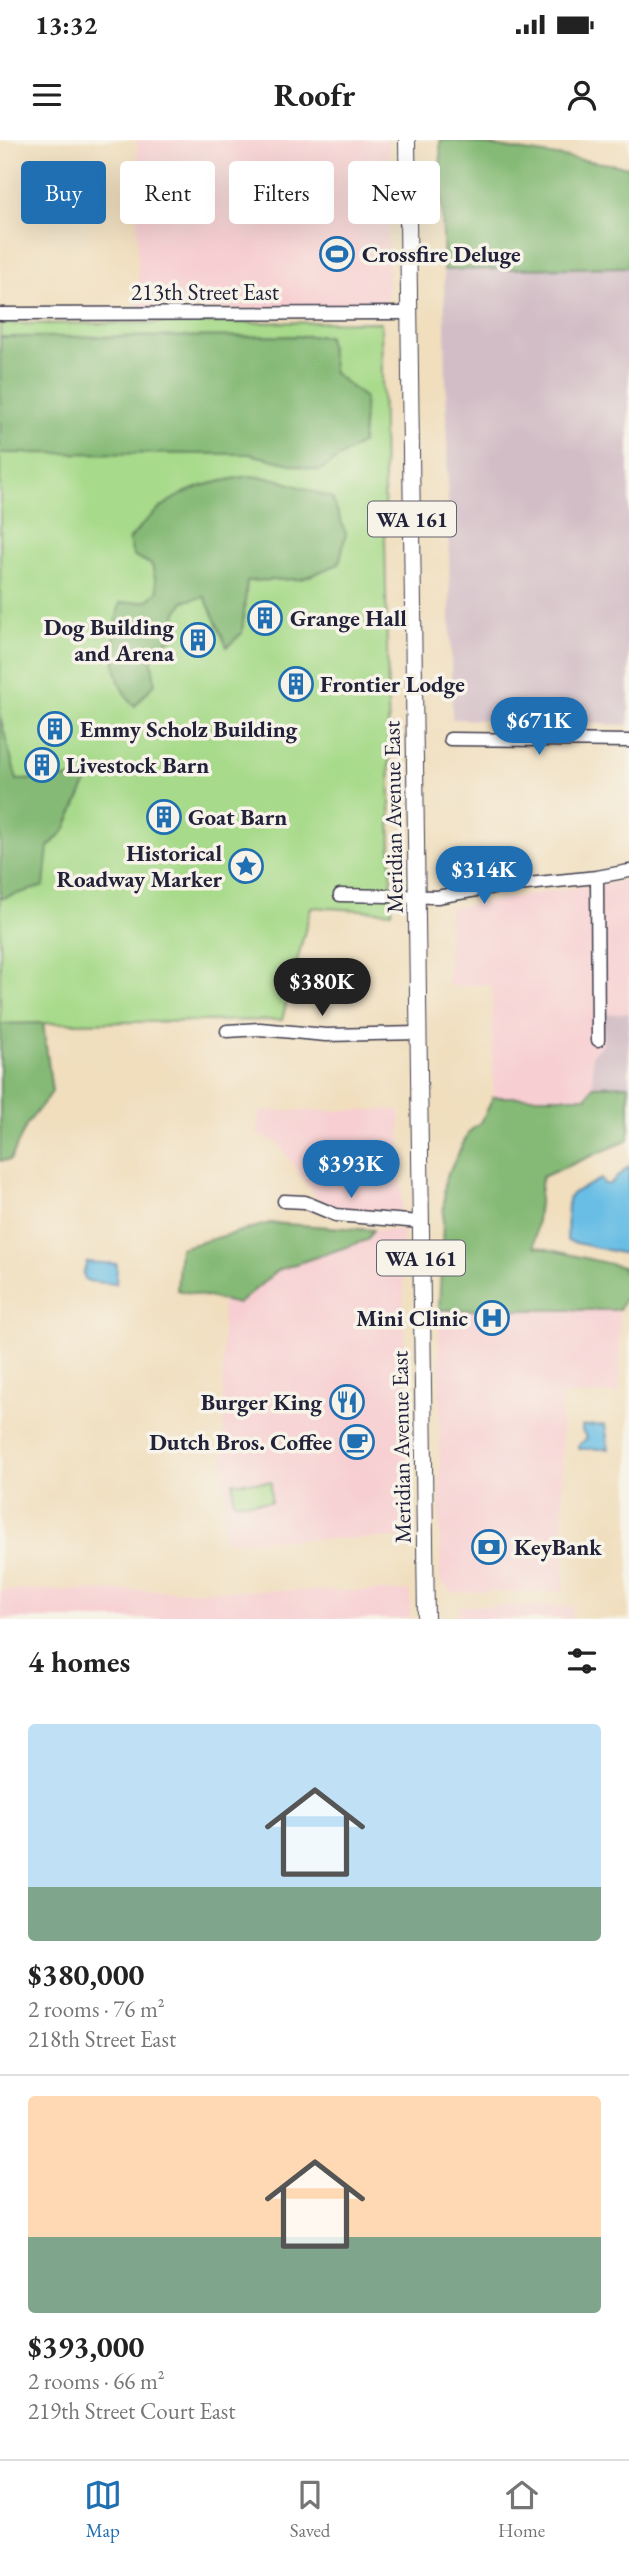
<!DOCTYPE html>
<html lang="en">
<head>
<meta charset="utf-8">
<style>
  :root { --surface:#fff; --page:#f6f6f6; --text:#222; --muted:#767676; --line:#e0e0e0; --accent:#1f6fb2 }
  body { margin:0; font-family:"EB Garamond",serif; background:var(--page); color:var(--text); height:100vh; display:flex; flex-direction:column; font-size:26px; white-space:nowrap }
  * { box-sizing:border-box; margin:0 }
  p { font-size:23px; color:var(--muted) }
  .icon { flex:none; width:38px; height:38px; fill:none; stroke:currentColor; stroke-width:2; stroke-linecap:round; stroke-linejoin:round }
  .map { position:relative; height:1479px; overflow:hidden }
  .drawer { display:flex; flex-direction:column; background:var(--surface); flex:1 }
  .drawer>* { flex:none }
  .hud { position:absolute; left:21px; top:21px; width:588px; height:63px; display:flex; gap:14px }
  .price { position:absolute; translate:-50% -60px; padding:0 16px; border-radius:24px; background:var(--accent); color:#fff; font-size:23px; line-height:46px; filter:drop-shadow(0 2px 4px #0008) }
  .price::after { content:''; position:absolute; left:50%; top:42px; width:21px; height:16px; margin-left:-10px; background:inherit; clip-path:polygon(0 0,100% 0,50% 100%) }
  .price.active { background:#222; color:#fff }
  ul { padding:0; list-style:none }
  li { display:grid; align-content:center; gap:14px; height:371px; padding:0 28px }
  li+li { border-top:2px solid var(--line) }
  li span { display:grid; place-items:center; height:217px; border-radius:7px; color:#555 }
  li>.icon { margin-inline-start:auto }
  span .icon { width:126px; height:126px; fill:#fffc; stroke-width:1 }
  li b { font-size:30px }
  h2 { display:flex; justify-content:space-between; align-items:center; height:84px; padding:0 28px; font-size:30px }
  .pill { padding:0 24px; border-radius:7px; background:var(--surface); box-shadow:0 7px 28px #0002; font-size:24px; line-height:63px }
  .pill.active { background:var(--accent); color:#fff }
  .status { display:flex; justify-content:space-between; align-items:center; height:49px; padding:0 35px; background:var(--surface); direction:ltr }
  .status svg { height:19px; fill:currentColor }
  header { display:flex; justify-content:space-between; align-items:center; height:91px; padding:0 28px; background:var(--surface); font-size:32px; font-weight:700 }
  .menu { display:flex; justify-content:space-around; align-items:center; height:98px; border-top:2px solid var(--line); background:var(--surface); font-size:19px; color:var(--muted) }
  .menu a { display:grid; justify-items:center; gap:4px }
  .menu .active { color:var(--accent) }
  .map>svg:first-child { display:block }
  .built { fill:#f7cfd2 }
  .industrial { fill:#d2bdc6 }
  .green { fill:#a7da8a; stroke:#647e62; stroke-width:2 }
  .forest { fill:#85ba76; stroke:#546e58; stroke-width:2 }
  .water { fill:#68bee5; stroke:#457090; stroke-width:2 }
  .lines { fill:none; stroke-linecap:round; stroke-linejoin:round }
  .minor-casing { stroke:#413e4e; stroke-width:15 }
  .major-casing { stroke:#413e4e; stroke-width:18 }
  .minor { stroke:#fff; stroke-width:12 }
  .major { stroke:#fff; stroke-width:16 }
  .labels { text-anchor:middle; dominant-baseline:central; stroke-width:7; stroke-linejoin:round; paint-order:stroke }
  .shield { fill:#f7f3e8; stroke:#62616f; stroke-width:2 }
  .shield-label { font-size:21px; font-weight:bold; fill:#22223b }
  .poi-label { font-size:23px; font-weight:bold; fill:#22223b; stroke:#f7f3e8; text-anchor:start }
  .street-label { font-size:23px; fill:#22223b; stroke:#f7f3e8 }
</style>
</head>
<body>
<div class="status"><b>13:32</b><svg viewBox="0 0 49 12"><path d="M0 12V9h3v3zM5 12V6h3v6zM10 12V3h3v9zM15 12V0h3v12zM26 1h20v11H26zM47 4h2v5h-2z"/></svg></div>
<header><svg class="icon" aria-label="menu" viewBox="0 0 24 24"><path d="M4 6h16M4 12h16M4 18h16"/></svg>Roofr<svg class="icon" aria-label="person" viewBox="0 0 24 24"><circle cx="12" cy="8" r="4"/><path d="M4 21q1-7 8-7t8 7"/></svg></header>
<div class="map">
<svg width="629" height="1479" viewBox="0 0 629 1479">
  <rect width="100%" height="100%" fill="#f7f3e8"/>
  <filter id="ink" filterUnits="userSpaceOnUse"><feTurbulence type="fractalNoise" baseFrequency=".0143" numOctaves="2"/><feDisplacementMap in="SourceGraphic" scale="14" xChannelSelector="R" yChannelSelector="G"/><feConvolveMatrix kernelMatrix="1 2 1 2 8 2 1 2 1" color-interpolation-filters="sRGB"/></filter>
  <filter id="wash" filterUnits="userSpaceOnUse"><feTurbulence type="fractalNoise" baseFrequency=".00686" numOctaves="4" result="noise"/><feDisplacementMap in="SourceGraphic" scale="28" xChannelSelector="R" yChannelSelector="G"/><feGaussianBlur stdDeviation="1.57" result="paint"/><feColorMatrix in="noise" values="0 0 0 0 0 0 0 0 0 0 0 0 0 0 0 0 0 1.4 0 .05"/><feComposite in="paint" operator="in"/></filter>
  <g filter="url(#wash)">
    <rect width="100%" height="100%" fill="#f0debd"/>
    <path class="built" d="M 137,0 L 388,0 L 388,155 L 376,170 L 138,169 Z
      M 629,739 L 629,873 L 604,874 L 603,904 L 592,914 L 593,946 L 588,957 L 493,957 L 492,845 L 448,846 L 449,768 Z
      M 400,970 L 402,1071 L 337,1069 L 319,1062 L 277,1002 L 257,995 L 259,971 Z
      M 373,1090 L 403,1090 L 407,1398 L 225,1400 L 222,1160 L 238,1164 L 278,1130 L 367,1101 Z
      M 439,1170 L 619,1170 L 620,1253 L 561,1255 L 564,1451 L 452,1452 L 440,1441 Z
      M 0,1450 L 410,1451 L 410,1479 L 0,1479 Z
      M 459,1466 L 572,1466 L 573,1479 L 459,1479 Z"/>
    <path class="industrial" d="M 629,127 L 629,585 L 452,579 L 444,130 Z
      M 629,873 L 629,945 L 593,946 L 592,914 L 603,904 L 604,874 Z"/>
    <path class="green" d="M 381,182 L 392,772 L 311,767 L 282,880 L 0,884 L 0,184 Z
      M 233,1342 L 271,1342 L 271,1362 L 234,1362 Z"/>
    <path class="forest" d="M 440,0 L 454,0 L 629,27 L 629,127 L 444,130 Z
      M 328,196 L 334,233 L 365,258 L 362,303 L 319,331 L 249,314 L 0,313 L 0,197 Z
      M 250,336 L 276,339 L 332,358 L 346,394 L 339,424 L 302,439 L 247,441 L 242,493 L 227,507 L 205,457 L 184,461 L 175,476 L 177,496 L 150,509 L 155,543 L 135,566 C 108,543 112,494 120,463 L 147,461 L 158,451 L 152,425 L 133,415 L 129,400 C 166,354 193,345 250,336 Z
      M 0,577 L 17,640 L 89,637 L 65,690 L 48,707 L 44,746 L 0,759 Z
      M 43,883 L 52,952 L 27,984 L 10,1020 L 0,1021 L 0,884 Z
      M 629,945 L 629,1000 L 542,1037 L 534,1106 L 623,1127 C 629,1144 628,1153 619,1170 L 439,1170 L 445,1040 L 469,992 L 482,981 L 493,957 L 587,957 L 593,946 Z
      M 270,1083 L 373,1090 L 367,1100 L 278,1130 L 238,1164 L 177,1150 L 180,1108 Z"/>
    <path class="water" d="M 629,1026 L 629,1112 L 625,1114 L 567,1101 L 568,1059 L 573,1053 L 601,1039 L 604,1044 L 610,1044 Z
      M 87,1122 L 117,1124 L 116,1144 L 86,1141 L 83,1134 Z
      M 605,1285 L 609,1309 L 579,1309 L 579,1305 L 587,1298 L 582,1291 L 582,1286 Z"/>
  </g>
  <g filter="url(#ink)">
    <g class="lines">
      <g class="minor-casing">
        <path id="minor" d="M 0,174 L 409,173
          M 450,599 L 629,601
          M 597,737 L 598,900
          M 340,755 L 437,757 L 488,748 L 597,737 L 629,731
          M 227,891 L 260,889 L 326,895 L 419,893
          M 284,1061 L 305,1062 L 336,1075 L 420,1082"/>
      </g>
      <g class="major-casing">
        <path id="major" d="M 407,0 L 426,1479"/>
      </g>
      <use href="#minor" class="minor"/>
      <use href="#major" class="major"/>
    </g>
  </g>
  <defs>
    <g id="stadium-ring" transform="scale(1.75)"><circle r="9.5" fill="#f7f3e8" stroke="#1f6fb2" stroke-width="1.5"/><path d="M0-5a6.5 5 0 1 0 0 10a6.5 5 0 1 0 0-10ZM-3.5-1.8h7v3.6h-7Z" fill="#1f6fb2"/></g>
    <g id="building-ring" transform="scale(1.75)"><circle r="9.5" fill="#f7f3e8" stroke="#1f6fb2" stroke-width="1.5"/><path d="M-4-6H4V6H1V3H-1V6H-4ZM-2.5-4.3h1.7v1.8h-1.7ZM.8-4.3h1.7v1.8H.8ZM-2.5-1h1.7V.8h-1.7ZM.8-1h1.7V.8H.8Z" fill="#1f6fb2"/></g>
    <g id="sight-ring" transform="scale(1.75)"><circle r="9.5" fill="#f7f3e8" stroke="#1f6fb2" stroke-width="1.5"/><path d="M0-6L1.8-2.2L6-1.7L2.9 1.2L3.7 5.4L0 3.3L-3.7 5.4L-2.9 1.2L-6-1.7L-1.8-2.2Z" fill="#1f6fb2"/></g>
    <g id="hospital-ring" transform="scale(1.75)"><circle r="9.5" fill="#f7f3e8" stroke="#1f6fb2" stroke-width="1.5"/><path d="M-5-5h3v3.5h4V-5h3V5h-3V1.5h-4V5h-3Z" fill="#1f6fb2"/></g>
    <g id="restaurant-ring" transform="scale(1.75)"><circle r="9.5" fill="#f7f3e8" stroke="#1f6fb2" stroke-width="1.5"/><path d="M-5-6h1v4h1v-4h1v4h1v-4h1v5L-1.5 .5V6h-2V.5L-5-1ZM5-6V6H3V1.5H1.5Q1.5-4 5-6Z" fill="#1f6fb2"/></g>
    <g id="cafe-ring" transform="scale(1.75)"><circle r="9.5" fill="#f7f3e8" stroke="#1f6fb2" stroke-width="1.5"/><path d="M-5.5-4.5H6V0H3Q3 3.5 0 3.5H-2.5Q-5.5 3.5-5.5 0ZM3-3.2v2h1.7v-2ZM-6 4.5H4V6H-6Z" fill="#1f6fb2"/></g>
    <g id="bank-ring" transform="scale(1.75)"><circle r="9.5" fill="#f7f3e8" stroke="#1f6fb2" stroke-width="1.5"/><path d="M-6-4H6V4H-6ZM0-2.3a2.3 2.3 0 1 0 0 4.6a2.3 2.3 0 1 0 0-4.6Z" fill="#1f6fb2"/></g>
  </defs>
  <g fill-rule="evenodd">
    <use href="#stadium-ring" x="337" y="114"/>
    <use href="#building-ring" x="265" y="478"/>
    <use href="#building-ring" x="198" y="500"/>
    <use href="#building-ring" x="296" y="544"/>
    <use href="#building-ring" x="55" y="589"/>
    <use href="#building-ring" x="42" y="625"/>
    <use href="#building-ring" x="164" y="677"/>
    <use href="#sight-ring" x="246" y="726"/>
    <use href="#hospital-ring" x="492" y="1178"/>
    <use href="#restaurant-ring" x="347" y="1262"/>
    <use href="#cafe-ring" x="357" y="1302"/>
    <use href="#bank-ring" x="489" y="1407"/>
  </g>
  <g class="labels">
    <g class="shield">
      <rect x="368" y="361.5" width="88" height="35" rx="5"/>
      <rect x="377" y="1100.5" width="88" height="35" rx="5"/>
    </g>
    <g class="shield-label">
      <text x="412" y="379">WA 161</text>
      <text x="421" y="1118">WA 161</text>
    </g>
    <g class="poi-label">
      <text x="362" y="114">Crossfire Deluge</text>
      <text x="290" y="478">Grange Hall</text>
      <text x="174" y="487" text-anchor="end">Dog Building<tspan x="174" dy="26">and Arena</tspan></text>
      <text x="320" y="544">Frontier Lodge</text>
      <text x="80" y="589">Emmy Scholz Building</text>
      <text x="66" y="625">Livestock Barn</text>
      <text x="188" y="677">Goat Barn</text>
      <text x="222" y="713" text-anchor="end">Historical<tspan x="222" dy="26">Roadway Marker</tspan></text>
      <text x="468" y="1178" text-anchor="end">Mini Clinic</text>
      <text x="322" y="1262" text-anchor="end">Burger King</text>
      <text x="332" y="1302" text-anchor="end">Dutch Bros. Coffee</text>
      <text x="514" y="1407">KeyBank</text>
    </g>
    <g class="street-label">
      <text x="205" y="152">213th Street East</text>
      <text transform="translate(393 677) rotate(-91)">Meridian Avenue East</text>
      <text transform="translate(401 1307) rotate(-91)">Meridian Avenue East</text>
    </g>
  </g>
</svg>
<b class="price" style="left:539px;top:617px">$671K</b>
<b class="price" style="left:484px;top:766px">$314K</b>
<b class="price active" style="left:322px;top:878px">$380K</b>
<b class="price" style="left:351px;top:1060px">$393K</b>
<div class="hud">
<a class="pill active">Buy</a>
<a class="pill">Rent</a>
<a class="pill">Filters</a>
<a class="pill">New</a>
</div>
</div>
<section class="drawer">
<h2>4 homes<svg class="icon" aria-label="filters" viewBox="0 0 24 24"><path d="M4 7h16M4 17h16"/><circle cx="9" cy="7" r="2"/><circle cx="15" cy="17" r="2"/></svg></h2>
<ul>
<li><span style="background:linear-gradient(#bfe0f5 75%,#7fa58c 0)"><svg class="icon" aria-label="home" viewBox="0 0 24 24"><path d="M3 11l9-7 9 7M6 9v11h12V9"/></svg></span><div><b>$380,000</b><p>2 rooms · 76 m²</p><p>218th Street East</p></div></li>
<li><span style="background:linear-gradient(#ffd9b3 65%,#7fa58c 0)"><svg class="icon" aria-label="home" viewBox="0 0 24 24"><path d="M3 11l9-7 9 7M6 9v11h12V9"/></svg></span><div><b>$393,000</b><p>2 rooms · 66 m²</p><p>219th Street Court East</p></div></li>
</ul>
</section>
<nav class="menu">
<a class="active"><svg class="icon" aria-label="map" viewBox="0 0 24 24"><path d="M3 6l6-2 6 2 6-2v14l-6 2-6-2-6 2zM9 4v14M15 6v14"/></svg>Map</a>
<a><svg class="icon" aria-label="saved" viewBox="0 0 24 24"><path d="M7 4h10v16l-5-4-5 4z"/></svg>Saved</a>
<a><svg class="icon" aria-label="home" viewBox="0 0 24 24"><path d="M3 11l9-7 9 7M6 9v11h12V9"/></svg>Home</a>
</nav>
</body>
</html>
